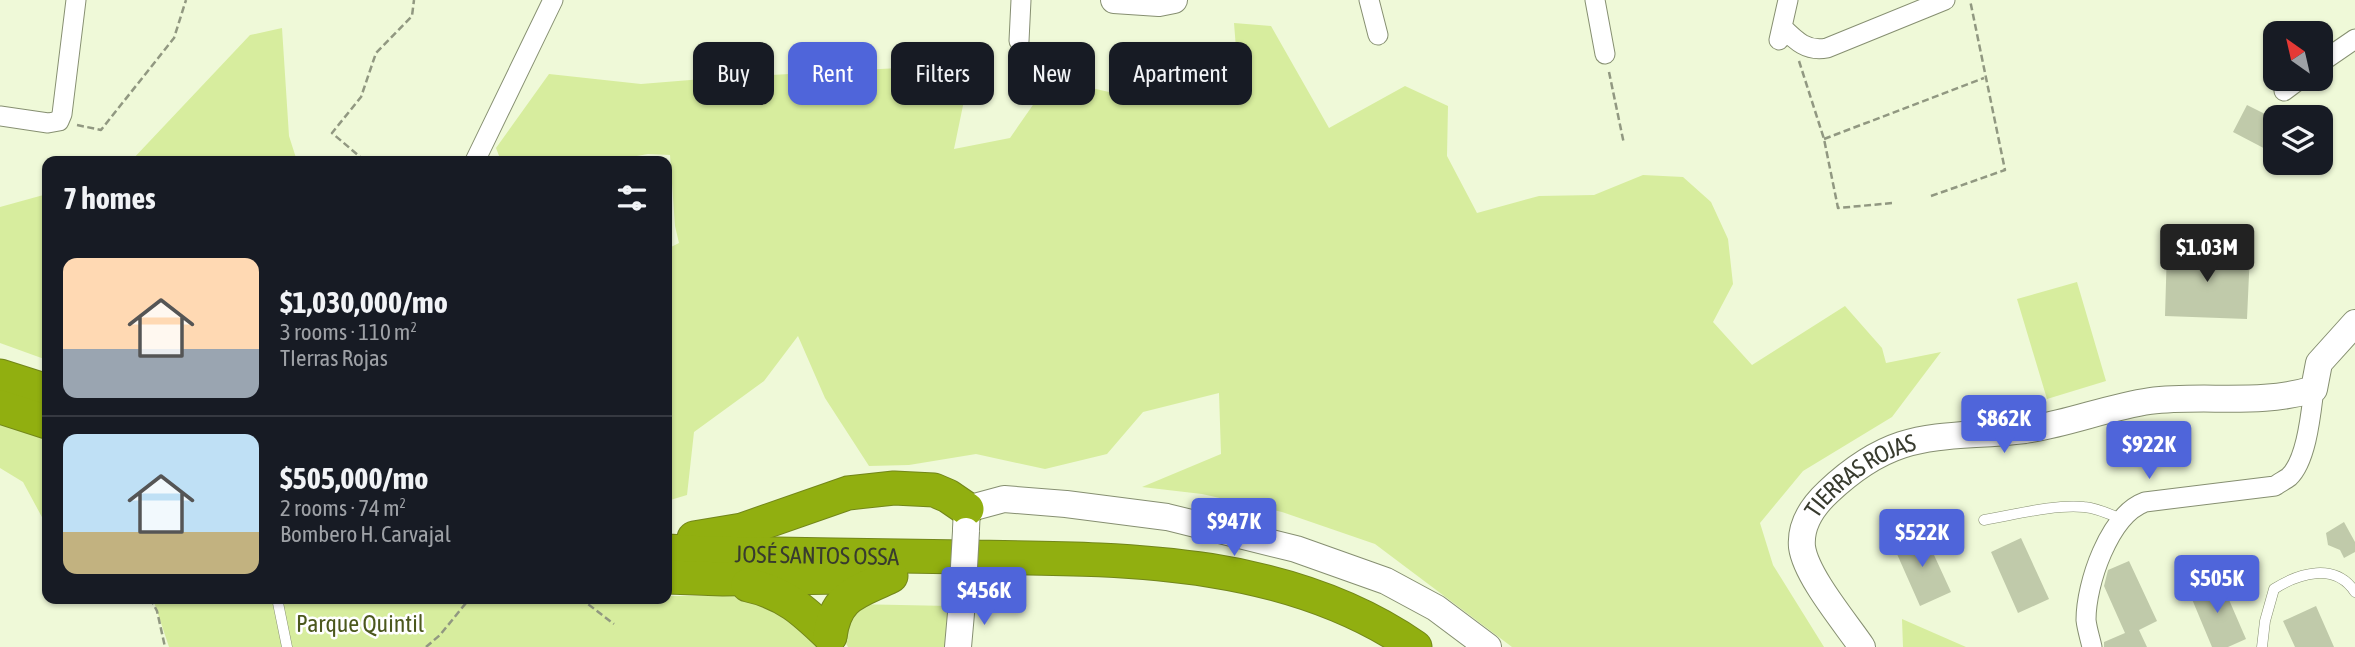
<!DOCTYPE html>
<html lang="en">
<head>
<meta charset="utf-8">
<style>
  :root { --surface:#171b24; --page:#242831; --text:#f1f3f6; --muted:#9ea1a6; --line:#363941; --accent:#4f65da }
  body { margin:0; font-family:"Asap Condensed",sans-serif; background:var(--page); color:var(--text); height:100vh; display:flex; flex-direction:column; font-size:26px; white-space:nowrap }
  * { box-sizing:border-box; margin:0 }
  p { font-size:23px; color:var(--muted) }
  .icon { flex:none; width:38px; height:38px; fill:none; stroke:currentColor; stroke-width:2; stroke-linecap:round; stroke-linejoin:round }
  .map { position:relative; flex:1; overflow:hidden }
  .details { position:absolute; left:42px; top:156px; width:630px; height:448px; display:flex; flex-direction:column; background:var(--surface); border-radius:14px; box-shadow:0 2px 5px #0004 }
  .details>* { flex:none }
  .hud { position:absolute; left:693px; top:42px; width:665px; height:63px; display:flex; gap:14px }
  .needle { width:46px; rotate:326deg }
  .fabs { position:absolute; left:2263px; top:21px; display:grid; gap:14px }
  .fabs a { display:grid; place-items:center; width:70px; height:70px; border-radius:14px; background:var(--surface); box-shadow:0 2px 5px #0004; font-size:35px }
  .price { position:absolute; translate:-50% -60px; padding:0 16px; border-radius:7px; background:var(--accent); color:#fff; font-size:23px; line-height:46px; filter:drop-shadow(0 2px 4px #0008) }
  .price::after { content:''; position:absolute; left:50%; top:42px; width:21px; height:16px; margin-left:-10px; background:inherit; clip-path:polygon(0 0,100% 0,50% 100%) }
  .price.active { background:#222; color:#fff }
  ul { padding:0; list-style:none }
  li { display:flex; align-items:center; gap:21px; height:175px; padding:0 21px }
  li+li { border-top:2px solid var(--line) }
  li span { display:grid; place-items:center; flex:none; width:196px; height:140px; border-radius:14px; color:#555 }
  li>.icon { margin-inline-start:auto }
  span .icon { width:84px; height:84px; fill:#fffc; stroke-width:1 }
  li b { font-size:30px }
  h2 { display:flex; justify-content:space-between; align-items:center; height:84px; padding:0 21px; font-size:30px }
  .pill { padding:0 24px; border-radius:14px; background:var(--surface); box-shadow:0 2px 5px #0004; font-size:24px; line-height:63px }
  .pill.active { background:var(--accent); color:#fff }
  .map>svg:first-child { display:block }
  .green { fill:#d7ed9e }
  .building { fill:#c0caaa }
  .lines { fill:none; stroke-linecap:round; stroke-linejoin:round }
  .lane-casing { stroke:#868f71; stroke-width:11 }
  .street-casing { stroke:#868f71; stroke-width:21 }
  .secondary-casing { stroke:#868f71; stroke-width:28 }
  .highway-casing { stroke:#72861a; stroke-width:35 }
  .path { stroke:#919881; stroke-width:2.5; stroke-dasharray:7 3.5; stroke-linecap:butt }
  .lane { stroke:#fff; stroke-width:10 }
  .street { stroke:#fff; stroke-width:19 }
  .secondary { stroke:#fff; stroke-width:26 }
  .highway { stroke:#91af10; stroke-width:33 }
  .secondary-bridge-casing { stroke:#868f71; stroke-width:28; stroke-linecap:butt }
  .secondary-bridge { stroke:#fff; stroke-width:26 }
  .labels { text-anchor:middle; dominant-baseline:central; stroke-width:5; stroke-linejoin:round; paint-order:stroke }
  .street-label { font-size:24px; fill:#383b2e; stroke:#fff }
  .park-label { font-size:24px; fill:#4b581d; stroke:#fff }
</style>
</head>
<body>
<div class="map">
<svg width="2355" height="647" viewBox="0 0 2355 647">
  <rect width="100%" height="100%" fill="#eff9d8"/>
  <path class="green" d="M 1234,23 L 1271,26 L 1329,128 L 1405,86 L 1448,106 L 1447,156 L 1477,213 L 1539,196 L 1594,195 L 1643,175 L 1683,177 L 1711,202 L 1728,239 L 1733,284 L 1713,322 L 1752,365 L 1845,306 L 1882,348 L 1886,363 L 1941,352 L 1892,417 L 1803,471 L 1760,523 L 1773,565 L 1824,647 L 1512,647 L 1375,544 L 1282,512 L 1202,494 L 1142,487 L 1221,454 L 1219,393 L 1143,412 L 1107,454 L 1045,469 L 976,454 L 909,465 L 869,466 L 825,398 L 798,336 L 764,381 L 694,432 L 687,495 L 667,501 L 667,249 L 679,243 L 675,226 L 670,155 L 648,154 L 609,161 L 501,161 L 496,148 L 549,74 L 641,84 L 715,78 L 917,67 L 973,57 L 954,149 L 1010,138 L 1051,79 L 1145,100 L 1240,99 Z
    M 282,28 L 289,136 L 297,161 L 131,161 L 250,35 Z
    M 47,194 L 47,360 L 0,343 L 0,207 Z
    M 2077,282 L 2106,381 L 2047,399 L 2017,299 Z
    M 0,418 L 47,432 L 47,519 L 43,519 L 23,482 L 0,468 Z
    M 667,596 L 760,596 L 827,647 L 169,647 L 153,599 L 667,598 Z
    M 851,604 L 950,606 L 949,647 L 848,647 L 842,636 Z
    M 1902,619 L 1966,647 L 1903,647 Z"/>
  <path class="building" d="M 2247,105 L 2275,119 L 2275,154 L 2233,132 Z
    M 2167,249 L 2250,252 L 2247,319 L 2165,316 Z
    M 2344,522 L 2355,542 L 2355,552 L 2344,558 L 2340,550 L 2328,545 L 2326,533 Z
    M 1923,531 L 1951,592 L 1920,606 L 1893,545 Z
    M 2021,538 L 2049,599 L 2018,613 L 1991,552 Z
    M 2129,561 L 2157,621 L 2139,630 L 2147,647 L 2104,647 L 2104,642 L 2125,633 L 2104,586 L 2108,570 Z
    M 2220,579 L 2246,639 L 2228,647 L 2212,647 L 2189,592 Z
    M 2316,606 L 2334,647 L 2295,647 L 2283,621 Z"/>
  <g class="lines">
    <g class="lane-casing">
      <path id="lane" d="M 1984,520 C 2014,515 2054,504 2084,507 C 2097,508 2110,514 2121,519
        M 277,598 L 287,647
        M 2262,647 L 2265,621 L 2274,589 C 2299,573 2335,562 2355,592"/>
    </g>
    <g class="street-casing">
      <path id="street" d="M 1369,0 L 1378,35
        M 1595,0 L 1605,54
        M 1782,27 C 1796,41 1807,52 1827,48 L 1945,0
        M 1779,40 L 1788,0
        M 1019,41 L 1021,0
        M 2320,63 L 2355,39
        M 2284,91 L 2300,79
        M 0,116 L 48,123 L 59,121 L 62,114 L 76,0
        M 475,161 L 553,0
        M 2092,647 C 2090,638 2087,629 2086,620 C 2086,584 2109,515 2145,502 L 2275,486 C 2279,483 2285,480 2289,477 C 2307,460 2311,412 2314,389"/>
    </g>
    <g class="secondary-casing">
      <g id="secondary">
        <path d="M 1114,0 L 1159,3 L 1174,0"/>
        <path d="M 966,529 L 967,509 L 1004,499 L 1066,504 L 1167,517 L 1296,549 L 1386,581 L 1436,608 L 1488,647"/>
        <path d="M 958,647 L 962,602"/>
        <path id="s1" d="M 1862,647 C 1845,622 1806,576 1802,547 C 1800,525 1813,506 1828,492 C 1898,426 1939,440 2025,430 C 2068,424 2108,407 2150,401 C 2204,394 2261,406 2314,389 L 2319,363 L 2355,323"/>
      </g>
    </g>
    <g class="highway-casing">
      <g id="highway">
        <path d="M 0,376 L 47,391"/>
        <path d="M 0,407 L 47,422"/>
        <path d="M 694,538 L 742,530 L 848,493 L 894,488 L 934,490 L 948,496 L 967,509"/>
        <path id="s2" d="M 667,551 L 705,553 C 792,554 878,556 965,557 C 1118,559 1284,556 1415,647"/>
        <path d="M 667,577 L 723,579 L 845,577"/>
        <path d="M 748,585 C 785,593 804,611 830,636"/>
        <path d="M 830,636 C 836,594 857,593 891,576"/>
      </g>
    </g>
    <path class="path" d="M 1799,61 L 1824,139 L 1838,208 L 1893,203
      M 1609,72 L 1624,144
      M 77,125 L 101,130 L 174,38 L 186,0
      M 1824,139 L 1984,78
      M 365,161 L 332,133 L 361,97 L 376,53 L 412,16 L 414,0
      M 1931,196 L 2005,170 L 1970,0
      M 150,598 L 157,611 L 165,647
      M 580,598 L 614,624
      M 426,647 L 440,635 L 470,598"/>
    <use href="#lane" class="lane"/>
    <use href="#street" class="street"/>
    <use href="#secondary" class="secondary"/>
    <use href="#highway" class="highway"/>
    <g class="secondary-bridge-casing">
      <path id="secondary-bridge" d="M 962,602 L 966,531"/>
    </g>
    <use href="#secondary-bridge" class="secondary-bridge"/>
  </g>
  <g class="labels">
    <g class="street-label">
      <text stroke="none"><textPath href="#s1" startOffset="217">TIERRAS ROJAS</textPath></text>
      <text stroke="none"><textPath href="#s2" startOffset="150">JOSÉ SANTOS OSSA</textPath></text>
    </g>
    <g class="park-label">
      <text x="360" y="623">Parque Quintil</text>
    </g>
  </g>
</svg>
<div class="fabs">
<a><svg class="needle" viewBox="-14 -14 28 28"><path d="M0-13l5 13h-10z" fill="#e53935"/><path d="M0 13l5-13h-10z" fill="#9ea1a6"/></svg></a>
<a><svg class="icon" aria-label="layers" viewBox="0 0 24 24"><path d="M12 4l9 5-9 5-9-5zM3 14l9 5 9-5"/></svg></a>
</div>
<b class="price active" style="left:2207px;top:284px">$1.03M</b>
<b class="price" style="left:2004px;top:455px">$862K</b>
<b class="price" style="left:2149px;top:481px">$922K</b>
<b class="price" style="left:1234px;top:558px">$947K</b>
<b class="price" style="left:1922px;top:569px">$522K</b>
<b class="price" style="left:2217px;top:615px">$505K</b>
<b class="price" style="left:984px;top:627px">$456K</b>
<div class="hud">
<a class="pill">Buy</a>
<a class="pill active">Rent</a>
<a class="pill">Filters</a>
<a class="pill">New</a>
<a class="pill">Apartment</a>
</div>
<section class="details">
<h2>7 homes<svg class="icon" aria-label="filters" viewBox="0 0 24 24"><path d="M4 7h16M4 17h16"/><circle cx="9" cy="7" r="2"/><circle cx="15" cy="17" r="2"/></svg></h2>
<ul>
<li><span style="background:linear-gradient(#ffd9b3 65%,#9aa5b1 0)"><svg class="icon" aria-label="home" viewBox="0 0 24 24"><path d="M3 11l9-7 9 7M6 9v11h12V9"/></svg></span><div><b>$1,030,000/mo</b><p>3 rooms · 110 m²</p><p>TIerras Rojas</p></div></li>
<li><span style="background:linear-gradient(#bfe0f5 70%,#c2b280 0)"><svg class="icon" aria-label="home" viewBox="0 0 24 24"><path d="M3 11l9-7 9 7M6 9v11h12V9"/></svg></span><div><b>$505,000/mo</b><p>2 rooms · 74 m²</p><p>Bombero H. Carvajal</p></div></li>
</ul>
</section>
</div>
</body>
</html>
